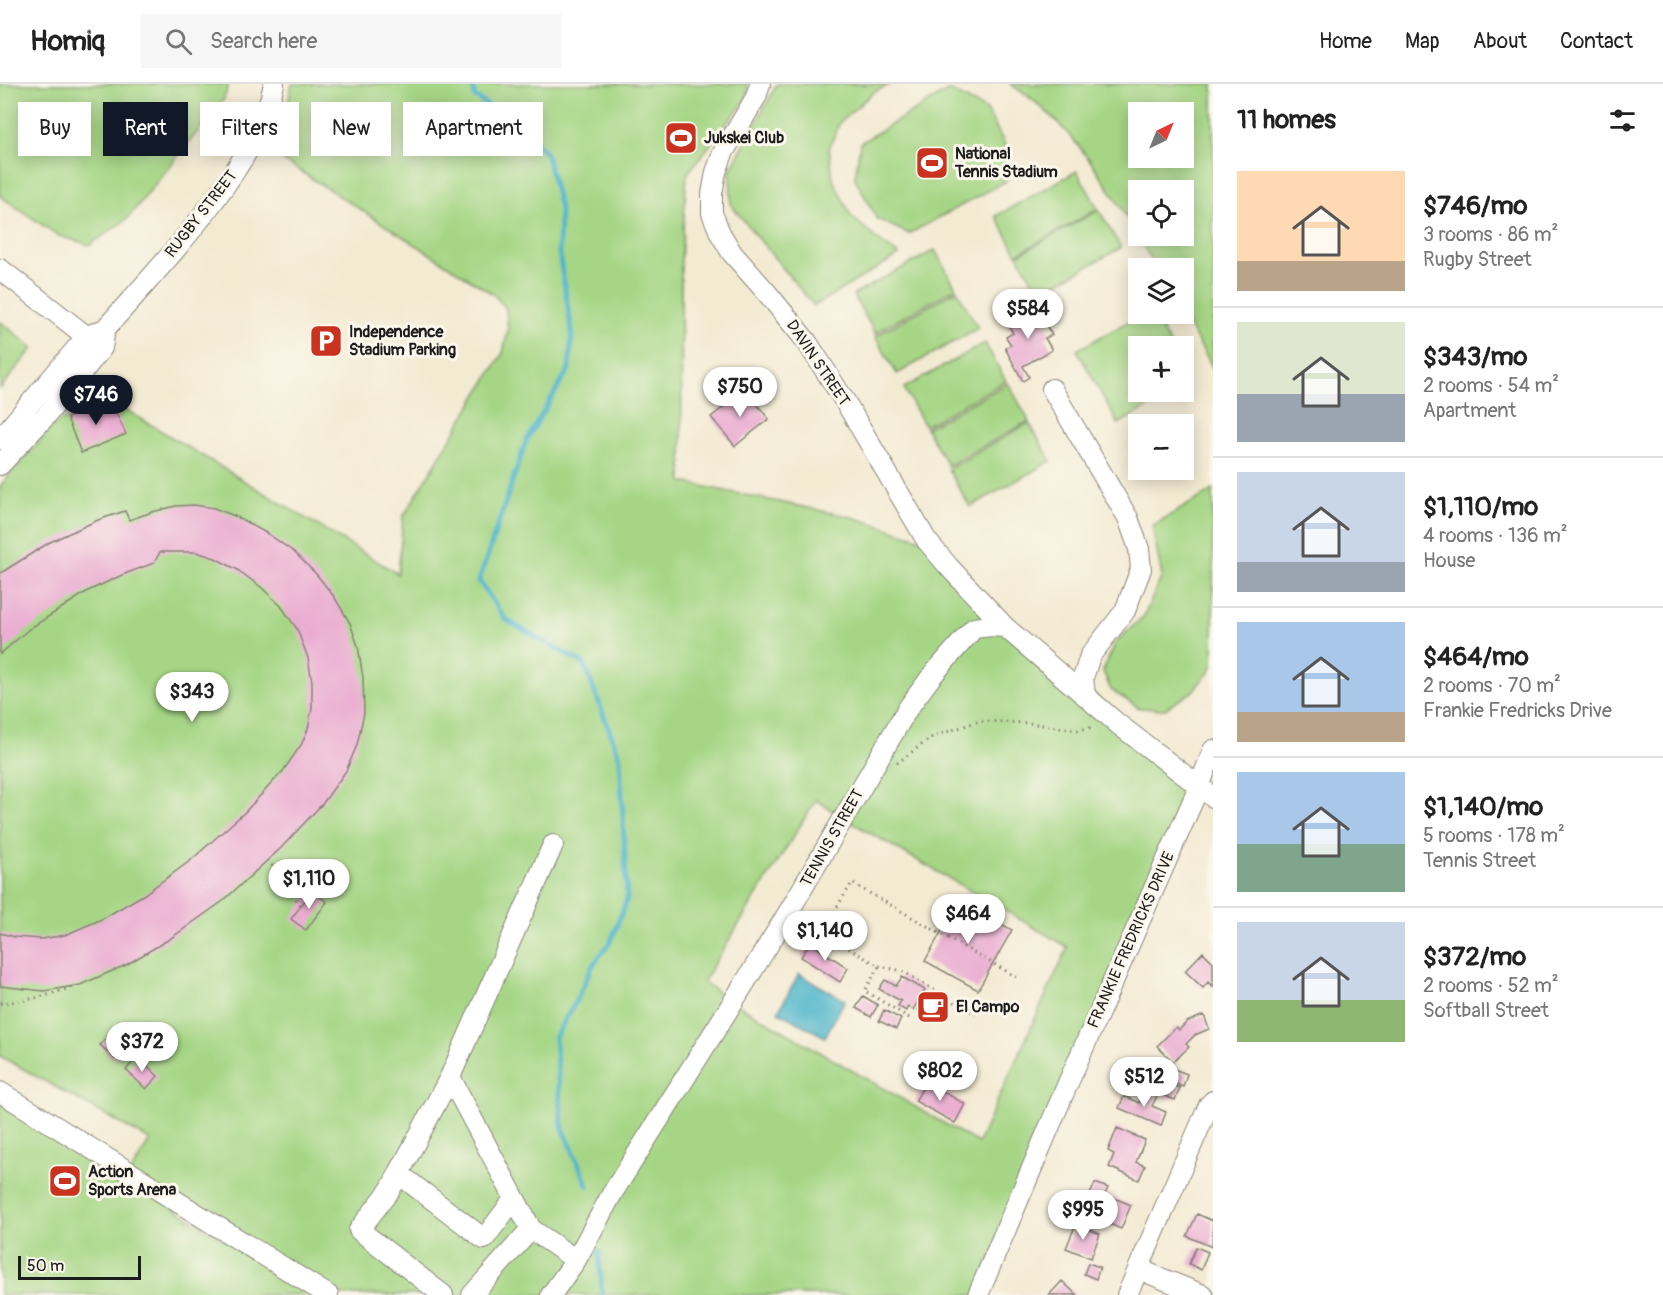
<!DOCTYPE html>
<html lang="en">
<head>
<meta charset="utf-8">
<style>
  :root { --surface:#fff; --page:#f6f6f6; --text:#222; --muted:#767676; --line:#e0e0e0; --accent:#111827 }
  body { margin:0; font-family:Pangolin,sans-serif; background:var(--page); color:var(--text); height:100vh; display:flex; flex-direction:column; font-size:22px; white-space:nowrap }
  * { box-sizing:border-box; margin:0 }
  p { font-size:20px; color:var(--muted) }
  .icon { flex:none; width:33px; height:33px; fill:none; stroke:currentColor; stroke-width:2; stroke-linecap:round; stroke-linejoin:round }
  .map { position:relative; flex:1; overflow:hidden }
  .panel { display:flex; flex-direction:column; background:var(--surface); width:450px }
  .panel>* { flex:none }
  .hud { position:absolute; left:18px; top:18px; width:570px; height:54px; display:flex; gap:12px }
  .needle { width:39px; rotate:43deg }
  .fabs { position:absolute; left:1128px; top:18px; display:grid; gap:12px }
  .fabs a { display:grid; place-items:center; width:66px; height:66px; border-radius:0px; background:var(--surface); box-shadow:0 3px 15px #0003; font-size:30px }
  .scale { position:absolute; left:18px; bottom:15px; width:123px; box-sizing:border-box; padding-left:6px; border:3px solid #1c1c1c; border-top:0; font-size:16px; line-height:21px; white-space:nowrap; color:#1c1c1c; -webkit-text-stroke:4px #fbf7ec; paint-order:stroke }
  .price { position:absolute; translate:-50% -51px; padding:0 14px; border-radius:21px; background:#fff; color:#222; font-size:20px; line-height:39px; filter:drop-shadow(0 2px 3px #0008) }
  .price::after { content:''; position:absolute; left:50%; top:36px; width:18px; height:14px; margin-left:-9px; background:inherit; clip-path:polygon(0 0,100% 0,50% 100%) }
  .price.selected { background:var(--accent); color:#fff }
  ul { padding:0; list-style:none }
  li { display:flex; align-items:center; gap:18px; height:150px; padding:0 24px }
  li+li { border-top:2px solid var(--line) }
  li span { display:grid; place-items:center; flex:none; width:168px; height:120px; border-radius:0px; color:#555 }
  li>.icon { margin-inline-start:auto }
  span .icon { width:72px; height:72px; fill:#fffc; stroke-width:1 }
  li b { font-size:26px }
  h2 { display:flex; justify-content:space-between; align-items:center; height:72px; padding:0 24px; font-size:26px }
  .chip { padding:0 21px; border-radius:0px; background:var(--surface); box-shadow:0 3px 15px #0003; font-size:21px; line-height:54px }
  .chip.selected { background:var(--accent); color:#fff }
  header { display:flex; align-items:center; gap:36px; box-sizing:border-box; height:84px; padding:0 30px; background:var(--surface); border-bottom:2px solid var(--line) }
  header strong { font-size:28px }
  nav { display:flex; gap:33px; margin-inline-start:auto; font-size:21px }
  .search { width:420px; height:54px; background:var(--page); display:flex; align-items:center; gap:15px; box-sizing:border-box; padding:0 21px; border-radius:0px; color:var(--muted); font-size:22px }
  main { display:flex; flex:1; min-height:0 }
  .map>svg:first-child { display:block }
  .green { fill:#a6d685; stroke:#617950; stroke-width:1.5; fill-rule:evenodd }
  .water { fill:#4bb4c9; stroke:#346872; stroke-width:1.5 }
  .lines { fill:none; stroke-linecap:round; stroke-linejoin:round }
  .stream { stroke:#4bb4c9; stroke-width:5 }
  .building { fill:#eaadd1 }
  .minor-casing { stroke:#888377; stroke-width:22 }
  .path { stroke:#888377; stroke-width:3; stroke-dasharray:1.5 4.5; stroke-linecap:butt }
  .minor { stroke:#fff; stroke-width:20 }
  .labels { text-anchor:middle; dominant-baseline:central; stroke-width:6; stroke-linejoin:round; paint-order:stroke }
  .poi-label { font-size:16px; font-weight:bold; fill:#1c1c1c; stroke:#fbf7ec; text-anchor:start }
  .street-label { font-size:16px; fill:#1c1c1c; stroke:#fbf7ec }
</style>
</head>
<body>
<header>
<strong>Homiq</strong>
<div class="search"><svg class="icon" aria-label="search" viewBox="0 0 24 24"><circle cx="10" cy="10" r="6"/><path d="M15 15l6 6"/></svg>Search here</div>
<nav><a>Home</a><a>Map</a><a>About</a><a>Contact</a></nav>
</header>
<main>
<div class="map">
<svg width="1213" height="1211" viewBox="0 0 1213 1211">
  <rect width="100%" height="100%" fill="#fbf7ec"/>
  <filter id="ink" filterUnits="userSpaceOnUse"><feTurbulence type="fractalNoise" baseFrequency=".0167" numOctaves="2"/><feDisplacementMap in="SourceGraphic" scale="12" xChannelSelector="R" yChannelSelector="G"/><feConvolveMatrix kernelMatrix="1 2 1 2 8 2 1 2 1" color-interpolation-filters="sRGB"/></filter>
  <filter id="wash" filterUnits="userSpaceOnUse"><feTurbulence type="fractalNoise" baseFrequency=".008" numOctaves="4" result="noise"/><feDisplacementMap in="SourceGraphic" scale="24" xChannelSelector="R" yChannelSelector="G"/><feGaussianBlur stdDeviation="1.35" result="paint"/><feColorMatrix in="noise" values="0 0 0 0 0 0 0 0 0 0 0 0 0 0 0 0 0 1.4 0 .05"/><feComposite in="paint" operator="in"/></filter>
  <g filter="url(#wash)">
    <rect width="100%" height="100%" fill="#f3ead2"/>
    <path class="green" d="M 0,0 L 229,0 L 224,15 L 128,134 L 90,161 L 59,152 L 0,112 Z
      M 292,0 L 748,0 L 745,17 L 687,90 L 681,177 L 682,398 L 856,434 L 927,457 L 949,483 L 1199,703 L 975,1211 L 328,1211 L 130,1090 L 150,1056 L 0,972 L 0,402 L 56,339 L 110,316 L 398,490 L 403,433 L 503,269 L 508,246 L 506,224 L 493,210 L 270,68 L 287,25 ZM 816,716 L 844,734 L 1068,863 L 978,1059 L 733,918 L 703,898 Z
      M 777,0 L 891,0 L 874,8 L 840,38 L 829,64 L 833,95 L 851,132 L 878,156 L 899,171 L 814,222 L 731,121 L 730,86 Z
      M 1010,0 L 1213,0 L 1213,284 L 1182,230 L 1184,230 L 1184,184 L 1156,184 C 1117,117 1079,42 1010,0 ZM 1138,28 L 1184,28 L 1184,74 L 1138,74 ZM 1138,106 L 1184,106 L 1184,152 L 1138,152 Z
      M 949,6 L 987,26 L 1006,63 L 1006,97 L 909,150 L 877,135 L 855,94 L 860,59 Z
      M 1077,87 L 1098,125 L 1017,170 L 996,132 Z
      M 1099,126 L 1121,164 L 1039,209 L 1018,171 Z
      M 935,166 L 956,204 L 875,249 L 853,211 Z
      M 957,206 L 978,244 L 897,290 L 875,252 Z
      M 1142,230 L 1153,230 L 1171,262 L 1138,262 L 1138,308 L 1176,308 L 1118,340 L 1077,266 Z
      M 0,237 L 33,264 L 0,305 Z
      M 985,259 L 1006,297 L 925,342 L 904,304 Z
      M 1008,299 L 1029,337 L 948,382 L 926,344 Z
      M 1029,339 L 1051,377 L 970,423 L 948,385 Z
      M 1213,406 L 1213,580 L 1210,587 L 1192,608 L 1165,625 L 1139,624 L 1111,606 L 1103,587 L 1116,558 L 1144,532 L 1162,492 L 1152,442 Z
      M 0,1019 L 316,1211 L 0,1211 Z"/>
    <path class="water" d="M 799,890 L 845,916 L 825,953 L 778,928 Z"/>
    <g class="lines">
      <path class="stream" d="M 472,0 L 475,13 L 516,40 L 546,69 L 560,125 L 559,168 L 572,248 L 569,285 L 526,357 L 479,497 L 506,536 L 584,580 L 620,674 L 627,815 L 611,857 L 593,881 L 575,919 L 555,953 L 562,1042 L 588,1102
        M 599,1167 L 602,1211"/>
    </g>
    <g id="blocks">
      <path class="building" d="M 1035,223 L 1052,251 L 1045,254 L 1052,266 L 1023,282 L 1029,293 L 1023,297 L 1005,264 L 1011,261 L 1006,253 L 1013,249 L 1007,239 Z
        M 745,306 L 769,335 L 735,362 L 711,333 Z
        M 110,316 L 126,350 L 81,369 L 67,334 Z
        M 194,421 L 214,424 L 237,433 L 268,450 L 294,468 L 317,491 L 335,514 L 350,539 L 358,562 L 363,594 L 364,629 L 357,661 L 346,687 L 323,719 L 281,764 L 223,817 L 171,854 L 126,881 L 80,901 L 44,907 L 0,902 L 0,849 L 15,853 L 42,855 L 65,851 L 102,835 L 143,811 L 190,777 L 245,728 L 283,687 L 301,661 L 308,645 L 312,624 L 312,598 L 308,574 L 297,545 L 281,522 L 261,503 L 236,485 L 215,474 L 196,468 L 160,468 L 154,479 L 122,491 L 88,507 L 29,545 L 0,570 L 0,489 L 4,487 L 50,458 L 98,436 L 125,427 L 129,436 L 152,428 L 176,422 Z
        M 312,807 L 327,818 L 306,846 L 291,835 Z
        M 959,816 L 1012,846 L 978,906 L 925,877 Z
        M 810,859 L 848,884 L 840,898 L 801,873 Z
        M 1203,868 L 1213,878 L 1213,903 L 1208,898 L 1203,904 L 1185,887 Z
        M 902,893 L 925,906 L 913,926 L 908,922 L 906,927 L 898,922 L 901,917 L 879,905 L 885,896 L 896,902 Z
        M 928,909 L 946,921 L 936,938 L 918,926 Z
        M 863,912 L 878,921 L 871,933 L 856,924 Z
        M 884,926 L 901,935 L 896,945 L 879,937 Z
        M 1204,931 L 1209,945 L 1195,951 L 1186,960 L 1189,963 L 1173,978 L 1157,962 L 1176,943 L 1179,946 L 1187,938 Z
        M 111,950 L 126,964 L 115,975 L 100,961 Z
        M 138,973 L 158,992 L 146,1005 L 126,986 Z
        M 1174,985 L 1187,990 L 1183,1003 L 1169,997 Z
        M 926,998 L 965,1020 L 955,1039 L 915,1017 Z
        M 1166,999 L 1180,1004 L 1175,1016 L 1162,1011 Z
        M 1145,1006 L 1157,1012 L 1152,1022 L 1166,1028 L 1161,1042 L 1119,1024 L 1124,1012 L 1139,1019 Z
        M 1117,1044 L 1145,1056 L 1136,1078 L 1145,1082 L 1139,1096 L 1109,1083 L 1114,1070 L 1108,1067 Z
        M 1095,1099 L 1108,1104 L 1105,1110 L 1131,1121 L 1121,1145 L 1107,1139 L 1111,1130 L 1086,1120 Z
        M 1197,1130 L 1213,1137 L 1212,1163 L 1187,1152 Z
        M 1076,1140 L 1100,1150 L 1091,1174 L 1066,1164 Z
        M 1196,1163 L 1208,1168 L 1201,1186 L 1189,1180 Z
        M 1088,1179 L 1100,1183 L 1096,1195 L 1084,1190 Z
        M 1062,1197 L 1077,1211 L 1049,1211 Z"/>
    </g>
  </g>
  <g filter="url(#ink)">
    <use href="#blocks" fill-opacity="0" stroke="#888377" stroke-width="1.5"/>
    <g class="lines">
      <g class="minor-casing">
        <path id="minor" d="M 760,0 L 756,13 L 723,69 L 716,88 L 712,110 L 712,129 L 720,149 L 732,169 L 768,210 L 807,258 L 846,319 L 927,457 L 949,483 L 1005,543
          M 0,185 L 95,259
          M 1052,305 L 1128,434 L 1139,465 L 1141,485 L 1125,527 L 1090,572 L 1083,594 L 1085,611
          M 0,355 L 87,252 L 105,245 C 142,203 180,163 213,118 C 239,83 265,44 274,0
          M 0,381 L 45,333 L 102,264 L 105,245
          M 553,761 L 450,993 L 531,1145 L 576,1176
          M 0,1008 L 328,1211
          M 399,1090 L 484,1155 L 514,1115
          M 1138,1185 L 1203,1211
          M 443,1211 L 359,1146 L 390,1106 L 450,993
          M 472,1211 L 531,1145
          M 551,1211 L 576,1176 L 613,1108 L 733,918 L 788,829 L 908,624 L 931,593 L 974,544 L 991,542 L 1005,543 L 1118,640 L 1213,713
          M 978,1211 L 1068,999 L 1199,703 L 1213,666
          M 1127,1211 L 1209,1021 L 1213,1017"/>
      </g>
      <path class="path" d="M 897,679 L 932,653 L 979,637 L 1028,639 L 1078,646 L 1095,643
        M 268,776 L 301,822
        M 802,837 L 879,882 L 865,907 L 911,935
        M 821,848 L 852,799 L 1020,895
        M 879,882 L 902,887 L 975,930
        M 0,919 C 27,917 47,912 72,903"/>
      <use href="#minor" class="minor"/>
    </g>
  </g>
  <defs>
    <g id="stadium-square" transform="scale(1.725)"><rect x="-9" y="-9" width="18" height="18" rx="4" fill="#c8321e" stroke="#fbf7ec"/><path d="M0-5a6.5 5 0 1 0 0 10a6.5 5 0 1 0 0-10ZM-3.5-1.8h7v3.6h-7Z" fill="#fff"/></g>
    <g id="parking-square" transform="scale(1.725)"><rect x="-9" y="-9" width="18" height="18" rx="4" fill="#c8321e" stroke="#fbf7ec"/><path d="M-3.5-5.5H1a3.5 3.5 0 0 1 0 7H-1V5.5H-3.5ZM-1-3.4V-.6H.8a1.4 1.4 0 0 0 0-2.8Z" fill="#fff"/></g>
    <g id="cafe-square" transform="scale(1.725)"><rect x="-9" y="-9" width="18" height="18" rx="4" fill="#c8321e" stroke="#fbf7ec"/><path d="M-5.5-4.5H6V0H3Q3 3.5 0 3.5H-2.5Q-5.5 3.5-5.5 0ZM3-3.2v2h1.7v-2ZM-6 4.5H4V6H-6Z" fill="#fff"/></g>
  </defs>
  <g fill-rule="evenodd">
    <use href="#stadium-square" x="681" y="54"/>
    <use href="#stadium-square" x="932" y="79"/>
    <use href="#parking-square" x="326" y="257"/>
    <use href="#cafe-square" x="933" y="923"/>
    <use href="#stadium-square" x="65" y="1097"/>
  </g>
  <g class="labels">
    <g class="poi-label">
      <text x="704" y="54">Jukskei Club</text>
      <text x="955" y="70">National<tspan x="955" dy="18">Tennis Stadium</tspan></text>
      <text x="349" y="248">Independence<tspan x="349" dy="18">Stadium Parking</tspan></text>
      <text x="956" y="923">El Campo</text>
      <text x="88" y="1088">Action<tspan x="88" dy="18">Sports Arena</tspan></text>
    </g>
    <g class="street-label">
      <text transform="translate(201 130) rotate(-52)">RUGBY STREET</text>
      <text transform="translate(818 279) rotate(56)">DAVIN STREET</text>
      <text transform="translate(832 754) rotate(-60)">TENNIS STREET</text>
      <text transform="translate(1131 856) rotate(-66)">FRANKIE FREDRICKS DRIVE</text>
    </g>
  </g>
</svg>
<div class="fabs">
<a><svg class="needle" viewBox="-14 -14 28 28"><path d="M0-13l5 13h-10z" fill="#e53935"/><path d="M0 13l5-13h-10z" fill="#767676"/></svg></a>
<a><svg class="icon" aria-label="locate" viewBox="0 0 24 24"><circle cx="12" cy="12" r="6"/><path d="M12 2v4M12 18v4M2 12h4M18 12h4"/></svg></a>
<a><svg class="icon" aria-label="layers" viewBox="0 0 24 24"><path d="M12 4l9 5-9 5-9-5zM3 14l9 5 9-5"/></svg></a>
<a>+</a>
<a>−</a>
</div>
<div class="scale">50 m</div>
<b class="price" style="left:1028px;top:256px">$584</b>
<b class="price" style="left:740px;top:334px">$750</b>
<b class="price selected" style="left:96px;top:342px">$746</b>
<b class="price" style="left:192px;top:639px">$343</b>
<b class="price" style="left:309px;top:826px">$1,110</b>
<b class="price" style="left:968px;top:861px">$464</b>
<b class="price" style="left:825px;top:878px">$1,140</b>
<b class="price" style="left:142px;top:989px">$372</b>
<b class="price" style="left:940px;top:1018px">$802</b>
<b class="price" style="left:1144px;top:1024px">$512</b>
<b class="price" style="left:1083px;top:1157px">$995</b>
<div class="hud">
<a class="chip">Buy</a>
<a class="chip selected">Rent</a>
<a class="chip">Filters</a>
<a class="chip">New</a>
<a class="chip">Apartment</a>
</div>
</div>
<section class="panel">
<h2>11 homes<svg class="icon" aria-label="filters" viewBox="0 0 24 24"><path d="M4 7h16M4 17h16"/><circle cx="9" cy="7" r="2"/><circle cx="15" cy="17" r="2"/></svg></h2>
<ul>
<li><span style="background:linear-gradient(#ffd9b3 75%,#b9a48a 0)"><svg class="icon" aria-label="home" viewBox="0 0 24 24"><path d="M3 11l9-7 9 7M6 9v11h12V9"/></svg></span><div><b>$746/mo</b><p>3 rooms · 86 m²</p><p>Rugby Street</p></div></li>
<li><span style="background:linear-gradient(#dfe7d0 60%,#9aa5b1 0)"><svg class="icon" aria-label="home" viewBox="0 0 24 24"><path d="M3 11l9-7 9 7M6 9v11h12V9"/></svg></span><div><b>$343/mo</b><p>2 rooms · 54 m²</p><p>Apartment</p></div></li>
<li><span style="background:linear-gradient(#c9d6e8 75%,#9aa5b1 0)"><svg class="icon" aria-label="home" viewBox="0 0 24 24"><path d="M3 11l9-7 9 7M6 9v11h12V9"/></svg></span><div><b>$1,110/mo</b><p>4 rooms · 136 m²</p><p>House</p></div></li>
<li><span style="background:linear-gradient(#a9c7e8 75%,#b9a48a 0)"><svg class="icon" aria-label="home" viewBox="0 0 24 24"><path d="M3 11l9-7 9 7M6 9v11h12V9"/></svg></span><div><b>$464/mo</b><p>2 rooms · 70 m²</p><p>Frankie Fredricks Drive</p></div></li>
<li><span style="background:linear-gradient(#a9c7e8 60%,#7fa58c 0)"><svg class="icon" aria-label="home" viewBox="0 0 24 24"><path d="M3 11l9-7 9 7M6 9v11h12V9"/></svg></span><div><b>$1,140/mo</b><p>5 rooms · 178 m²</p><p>Tennis Street</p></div></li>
<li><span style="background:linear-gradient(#c9d6e8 65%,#8fb573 0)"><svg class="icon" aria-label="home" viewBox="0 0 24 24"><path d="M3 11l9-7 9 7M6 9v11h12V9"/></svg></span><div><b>$372/mo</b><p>2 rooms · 52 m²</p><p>Softball Street</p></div></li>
</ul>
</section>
</main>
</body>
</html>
